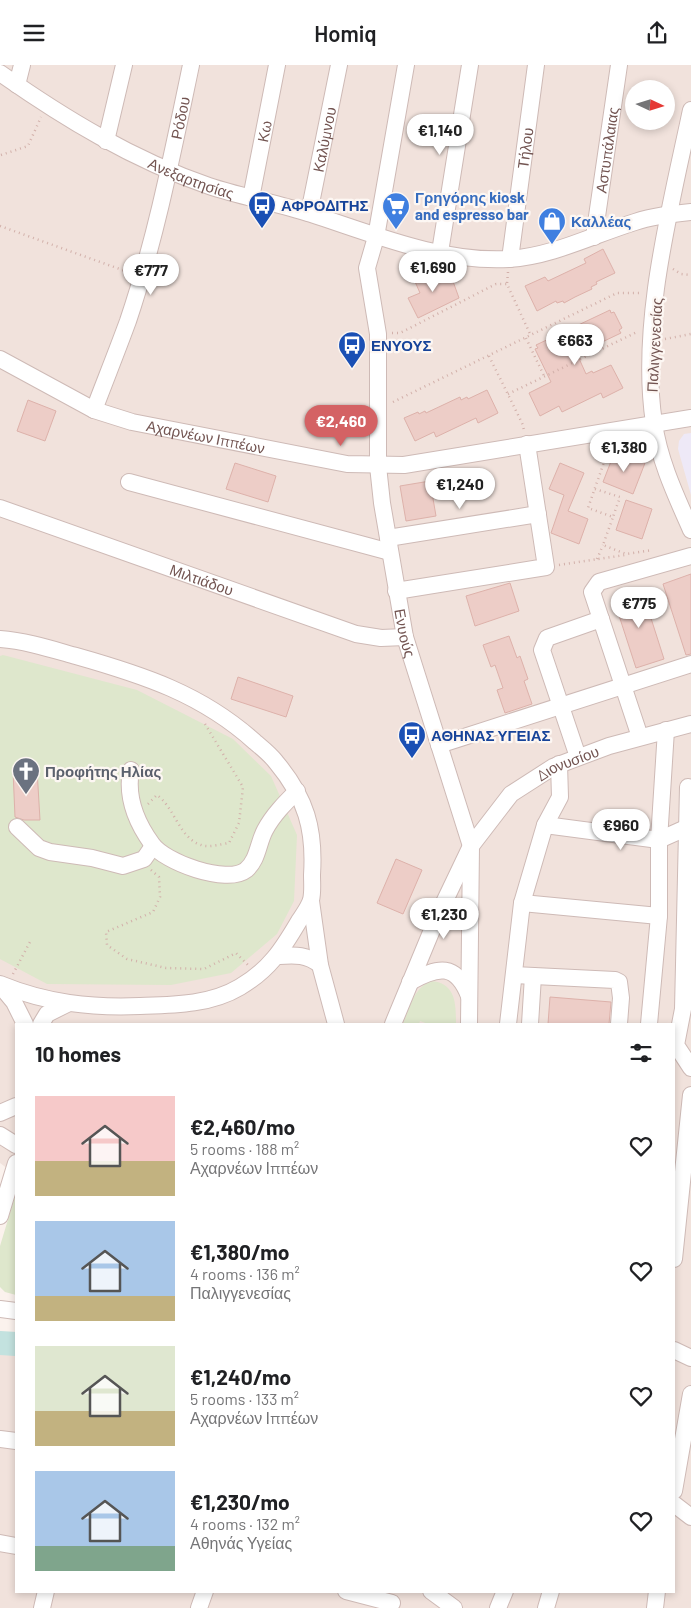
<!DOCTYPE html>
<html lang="en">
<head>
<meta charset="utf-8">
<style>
  :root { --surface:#fff; --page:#f6f6f6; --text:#202124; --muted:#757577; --accent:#d46264 }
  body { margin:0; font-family:Barlow,sans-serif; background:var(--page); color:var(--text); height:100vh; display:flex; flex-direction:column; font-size:19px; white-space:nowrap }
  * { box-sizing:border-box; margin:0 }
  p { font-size:16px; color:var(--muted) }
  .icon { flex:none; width:28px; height:28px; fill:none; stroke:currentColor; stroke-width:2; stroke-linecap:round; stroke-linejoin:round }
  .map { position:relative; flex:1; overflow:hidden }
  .panel { position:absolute; left:15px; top:958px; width:660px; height:570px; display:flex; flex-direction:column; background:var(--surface); border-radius:0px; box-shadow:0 2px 8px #0003 }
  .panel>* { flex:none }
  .needle { width:32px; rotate:94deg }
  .tools { position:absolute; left:625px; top:15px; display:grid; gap:10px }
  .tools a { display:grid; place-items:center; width:50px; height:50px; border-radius:50%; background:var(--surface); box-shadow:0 2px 8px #0003; font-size:25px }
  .price { position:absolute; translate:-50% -42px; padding:0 11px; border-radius:18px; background:#fff; color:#222; font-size:16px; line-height:32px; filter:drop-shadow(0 1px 2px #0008) }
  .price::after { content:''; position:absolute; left:50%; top:30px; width:15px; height:11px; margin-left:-8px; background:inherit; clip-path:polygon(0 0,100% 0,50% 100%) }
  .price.on { background:var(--accent); color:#fff }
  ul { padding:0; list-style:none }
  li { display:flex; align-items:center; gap:15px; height:125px; padding:0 20px }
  li span { display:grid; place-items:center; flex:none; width:140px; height:100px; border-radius:0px; color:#555 }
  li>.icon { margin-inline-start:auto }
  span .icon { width:60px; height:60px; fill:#fffc; stroke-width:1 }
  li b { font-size:21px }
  h2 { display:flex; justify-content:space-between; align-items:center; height:60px; padding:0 20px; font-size:21px }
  header { display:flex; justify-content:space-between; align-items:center; height:65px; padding:0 20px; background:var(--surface); font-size:22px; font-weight:600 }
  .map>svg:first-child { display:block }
  .residential { fill:#f1e2dc; fill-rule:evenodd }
  .education { fill:#eee9f7 }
  .green { fill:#dee7cc }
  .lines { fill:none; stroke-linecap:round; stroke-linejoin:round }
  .river { stroke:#c3e2df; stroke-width:24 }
  .building { fill:#edcdc7; stroke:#ddb1aa }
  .minor-casing { stroke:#cebab6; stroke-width:18 }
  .path { stroke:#d2b0aa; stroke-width:2.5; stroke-dasharray:1 4; stroke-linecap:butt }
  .minor { stroke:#fff; stroke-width:16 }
  .labels { text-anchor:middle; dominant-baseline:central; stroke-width:4.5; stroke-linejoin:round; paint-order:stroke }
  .street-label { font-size:15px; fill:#735552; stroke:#fdf7f3 }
  .shop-label { font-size:15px; font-weight:bold; fill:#366cbe; stroke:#fdf7f3; text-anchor:start }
  .transit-label { font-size:15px; font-weight:bold; fill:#164399; stroke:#fdf7f3; text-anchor:start }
  .worship-label { font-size:15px; font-weight:bold; fill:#5b616d; stroke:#fdf7f3; text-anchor:start }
</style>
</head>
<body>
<header><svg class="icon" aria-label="menu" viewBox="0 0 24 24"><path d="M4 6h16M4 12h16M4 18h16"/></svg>Homiq<svg class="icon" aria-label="share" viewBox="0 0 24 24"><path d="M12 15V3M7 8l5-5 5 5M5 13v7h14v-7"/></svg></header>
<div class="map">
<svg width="691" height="1543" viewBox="0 0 691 1543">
  <rect width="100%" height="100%" fill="#fbf2ed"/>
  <path class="residential" d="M 0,0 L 691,0 L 691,1543 L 0,1543 L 0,1285 L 16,1286 L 16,1526 L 674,1526 L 674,959 L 16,959 L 16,1110 L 0,1098 ZM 634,24 L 666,24 L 666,56 L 634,56 Z"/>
  <path class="education" d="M 691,368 L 691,430 L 678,384 L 679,376 L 684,369 Z"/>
  <path class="green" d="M 3,590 L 137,625 L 233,674 L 271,711 L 297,770 L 294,836 L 277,869 L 231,908 L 171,920 L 47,919 L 0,894 L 0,591 Z
    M 431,916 C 456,918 456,939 456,959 L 428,959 L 420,956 L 419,959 L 403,959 C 409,943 414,923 431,916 Z
    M 16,1128 L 16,1230 L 5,1227 L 0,1222 L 0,1181 Z"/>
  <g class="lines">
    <path class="river" d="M 0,1278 L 16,1279"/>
  </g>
  <path class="building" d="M 603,184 L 615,208 L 596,217 L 597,219 L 591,222 L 592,224 L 575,232 L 564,238 L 563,236 L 557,238 L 556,236 L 537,246 L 525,221 L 545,212 L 548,216 L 586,198 L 584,194 Z
    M 432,203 L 437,214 L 450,208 L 459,233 L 418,253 L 408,233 L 420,228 L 413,212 Z
    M 610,245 L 611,248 L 614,247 L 622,263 L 619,265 L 621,268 L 577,289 L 586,309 L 592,306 L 593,308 L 611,300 L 623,323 L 603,333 L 601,328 L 562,347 L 559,341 L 540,351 L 529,328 L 551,317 L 535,284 L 538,283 L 536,280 Z
    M 487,325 L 498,348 L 478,358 L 476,353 L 436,372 L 434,367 L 415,376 L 404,353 L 418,347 L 419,349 L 425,346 L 426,348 L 460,332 L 461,335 L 467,332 L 468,334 Z
    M 28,335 L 56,346 L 45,376 L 17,366 Z
    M 615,386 L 645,398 L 633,429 L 603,417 Z
    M 235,398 L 276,411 L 268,437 L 226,424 Z
    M 560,398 L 584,408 L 568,446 L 588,454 L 579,479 L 551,468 L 564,430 L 549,424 Z
    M 430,416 L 436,451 L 406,456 L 400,421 Z
    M 626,435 L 652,444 L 642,474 L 616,465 Z
    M 691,509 L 691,589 L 686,590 L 663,519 Z
    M 510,518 L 519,546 L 475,561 L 466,531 Z
    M 642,525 L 664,594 L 636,603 L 614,535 Z
    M 509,571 L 517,593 L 520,591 L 528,614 L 524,616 L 532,639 L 505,648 L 497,625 L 503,623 L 495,600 L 491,602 L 483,580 Z
    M 238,612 L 293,631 L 286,652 L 231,634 Z
    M 37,704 L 40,755 L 24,755 L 15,752 L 13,705 Z
    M 396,794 L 422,805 L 403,849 L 377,838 Z
    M 550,932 L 611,937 L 609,959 L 548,959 Z"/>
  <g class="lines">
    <g class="minor-casing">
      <g id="minor">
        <path id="s1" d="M 406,0 L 376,172 L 367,203 L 378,269 L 378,401 L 382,438 L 405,572 L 471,781 L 469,959"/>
        <path id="s2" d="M 0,8 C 64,53 133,95 209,121 C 242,132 277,138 311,149 C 373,169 442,198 509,194 C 553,191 593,170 635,157 C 653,151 672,149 691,147"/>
        <path d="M 17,20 L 22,0"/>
        <path d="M 691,45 C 671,141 639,259 654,358 C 659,395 676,431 691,465"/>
        <path d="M 106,76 L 124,0"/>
        <path id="s3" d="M 251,133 L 277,0"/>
        <path id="s4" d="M 309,148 L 339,0"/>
        <path id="s5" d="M 594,172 L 619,0"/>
        <path d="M 440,187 L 470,0"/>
        <path id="s6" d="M 510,194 L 536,0"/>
        <path id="s7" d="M 0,294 L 94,345 L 132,357 L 347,399 L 404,400 L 691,353"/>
        <path id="s8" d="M 94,345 C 105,316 117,286 128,256 C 156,173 173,86 191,0"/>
        <path d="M 129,417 L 390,487"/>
        <path id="s9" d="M 0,443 L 356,569 L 381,573 L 405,572"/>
        <path d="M 388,473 L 538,449"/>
        <path d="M 396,526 L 546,502 L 527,379"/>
        <path d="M 0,574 C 26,576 51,584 76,591 C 143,610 202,629 255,677 C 262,683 270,689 276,697 C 306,733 315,764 312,810 C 312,818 313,827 311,835 C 309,842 303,850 299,856 C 282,885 269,905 240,922 C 210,940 173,940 140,941 C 91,943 46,938 0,919"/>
        <path d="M 640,672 L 592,527 L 599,517 L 691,491"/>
        <path d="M 439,680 L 691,599"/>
        <path d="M 578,692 L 542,585 L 547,573 L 601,554"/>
        <path d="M 131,705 C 126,732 136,757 152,779 C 164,797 227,820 246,805 C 258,795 258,778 265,765 C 273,750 285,738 297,726"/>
        <path d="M 688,722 L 683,944 L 676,980 L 691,1003"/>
        <path d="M 545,760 L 659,775 L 688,762"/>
        <path d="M 17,762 L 39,783 L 50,787 L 92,793 L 123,801 L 144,794 L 153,781"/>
        <path d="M 311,836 L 320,900 L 336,959"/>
        <path d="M 522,838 L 659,851"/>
        <path d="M 278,891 C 295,890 307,889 320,900"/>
        <path d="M 514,910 L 615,915 L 619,917 L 621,933 L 619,959"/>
        <path d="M 410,917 C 438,901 456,898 469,931"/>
        <path d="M 0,920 L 14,937 L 25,959"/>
        <path d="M 41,959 L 47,949 L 67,939"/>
        <path id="s10" d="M 393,959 L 439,848 L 471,781 L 511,729 L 553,702 L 609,681 L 691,659"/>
        <path d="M 508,959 L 522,838 L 545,760 L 560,732 L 559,699"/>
        <path d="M 530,959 L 533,911"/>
        <path d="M 649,959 L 659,851 L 659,775 L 666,665"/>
        <path d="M 0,1048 L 16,1041"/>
        <path d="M 0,1070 L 16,1080"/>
        <path d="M 0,1151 L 16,1098"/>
        <path d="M 674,1194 L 691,1030"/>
        <path d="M 0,1244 L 16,1246"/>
        <path d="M 674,1285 L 691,1293"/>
        <path d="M 0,1374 L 16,1376"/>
        <path d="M 674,1426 L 691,1329"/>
        <path d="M 674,1439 L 691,1452"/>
        <path d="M 0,1478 L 16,1481"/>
        <path d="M 346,1526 L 392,1538"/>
        <path d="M 431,1526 L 454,1543"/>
        <path d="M 42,1543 L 46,1526"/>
        <path d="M 199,1543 L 205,1526"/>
        <path d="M 498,1543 L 505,1526"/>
        <path d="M 546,1543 L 551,1526"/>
        <path d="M 655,1543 L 657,1526"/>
      </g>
    </g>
    <path class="path" d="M 1,90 L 28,81 L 41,52
      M 0,161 L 128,207
      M 673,204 L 681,209 L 691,210
      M 508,207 L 507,219 L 531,271
      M 392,268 L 400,268 L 496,219 L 507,219
      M 526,273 L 544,311
      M 665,274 L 691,269
      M 489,291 L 523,360 L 524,366
      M 508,329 L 637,267
      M 393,337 L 617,228 L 642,228
      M 610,380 L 588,443 L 613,452 L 603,480 L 626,489 L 653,485
      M 595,424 L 620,432 L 613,452
      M 597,494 L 603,480
      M 559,500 L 625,490
      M 148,739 L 157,730 C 175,743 179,773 201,780 C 209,783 221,779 229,778 L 239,758 L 243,722 L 205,659
      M 151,805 L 159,812 L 160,832 L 153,847 L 106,867 L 107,880 L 127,894 L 166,903 L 204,904 L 236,888 L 248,900
      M 13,909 L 31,875"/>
    <use href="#minor" class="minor"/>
  </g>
  <defs>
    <g id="bus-pin" transform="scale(1.4375)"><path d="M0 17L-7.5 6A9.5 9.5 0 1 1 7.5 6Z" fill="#1a4fb4" stroke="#fdf7f3"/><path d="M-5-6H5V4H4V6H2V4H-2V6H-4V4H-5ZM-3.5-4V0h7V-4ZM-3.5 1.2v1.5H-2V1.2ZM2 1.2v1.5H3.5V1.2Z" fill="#fff"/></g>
    <g id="supermarket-pin" transform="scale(1.4375)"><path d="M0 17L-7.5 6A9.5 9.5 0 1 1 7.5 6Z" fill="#3f7fe0" stroke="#fdf7f3"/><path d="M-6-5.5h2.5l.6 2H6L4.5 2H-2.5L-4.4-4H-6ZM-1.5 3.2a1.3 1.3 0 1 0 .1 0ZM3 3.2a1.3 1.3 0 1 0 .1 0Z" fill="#fff"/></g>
    <g id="shop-pin" transform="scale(1.4375)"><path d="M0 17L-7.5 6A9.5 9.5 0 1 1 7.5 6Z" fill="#3f7fe0" stroke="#fdf7f3"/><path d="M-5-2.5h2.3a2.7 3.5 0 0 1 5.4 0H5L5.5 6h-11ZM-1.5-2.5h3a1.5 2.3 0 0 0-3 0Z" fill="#fff"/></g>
    <g id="church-pin" transform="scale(1.4375)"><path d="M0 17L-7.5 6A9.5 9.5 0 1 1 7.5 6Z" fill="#6b7280" stroke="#fdf7f3"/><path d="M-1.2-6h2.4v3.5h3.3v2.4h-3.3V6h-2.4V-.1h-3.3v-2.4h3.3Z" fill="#fff"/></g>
  </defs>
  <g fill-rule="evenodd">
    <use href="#bus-pin" x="262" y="140"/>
    <use href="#supermarket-pin" x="396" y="141"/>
    <use href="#shop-pin" x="552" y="156"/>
    <use href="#bus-pin" x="352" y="280"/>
    <use href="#bus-pin" x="412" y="670"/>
    <use href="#church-pin" x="26" y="706"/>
  </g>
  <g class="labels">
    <g class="street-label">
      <text stroke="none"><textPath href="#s8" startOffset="305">Ρόδου</textPath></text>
      <text stroke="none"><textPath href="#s3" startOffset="68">Κω</textPath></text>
      <text stroke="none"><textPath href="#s4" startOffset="75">Καλύμνου</textPath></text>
      <text stroke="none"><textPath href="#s6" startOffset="112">Τήλου</textPath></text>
      <text stroke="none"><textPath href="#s5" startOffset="88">Αστυπάλαιας</textPath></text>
      <text stroke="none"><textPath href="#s2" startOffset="219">Ανεξαρτησίας</textPath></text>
      <text transform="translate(654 280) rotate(-87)">Παλιγγενεσίας</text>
      <text stroke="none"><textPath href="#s7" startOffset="222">Αχαρνέων Ιππέων</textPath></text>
      <text stroke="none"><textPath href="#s9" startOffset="214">Μιλτιάδου</textPath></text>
      <text stroke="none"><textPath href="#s1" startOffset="575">Ενυούς</textPath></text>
      <text stroke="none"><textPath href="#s10" startOffset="325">Διονυσίου</textPath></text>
    </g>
    <g class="shop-label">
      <text x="415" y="132">Γρηγόρης kiosk<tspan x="415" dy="17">and espresso bar</tspan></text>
      <text x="571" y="156">Καλλέας</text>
    </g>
    <g class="transit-label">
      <text x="281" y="140">ΑΦΡΟΔΙΤΗΣ</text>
      <text x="371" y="280">ΕΝΥΟΥΣ</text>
      <text x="431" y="670">ΑΘΗΝΑΣ ΥΓΕΙΑΣ</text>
    </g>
    <g class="worship-label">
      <text x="45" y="706">Προφήτης Ηλίας</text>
    </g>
  </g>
</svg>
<div class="tools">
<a><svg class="needle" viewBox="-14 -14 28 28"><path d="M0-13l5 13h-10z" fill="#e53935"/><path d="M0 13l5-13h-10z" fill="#757577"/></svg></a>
</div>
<b class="price" style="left:440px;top:91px">€1,140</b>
<b class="price" style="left:433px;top:228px">€1,690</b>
<b class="price" style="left:151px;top:231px">€777</b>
<b class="price" style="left:575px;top:301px">€663</b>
<b class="price on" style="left:341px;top:382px">€2,460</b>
<b class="price" style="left:624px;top:408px">€1,380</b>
<b class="price" style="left:460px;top:445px">€1,240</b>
<b class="price" style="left:639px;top:564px">€775</b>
<b class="price" style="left:621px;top:786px">€960</b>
<b class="price" style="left:444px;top:875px">€1,230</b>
<section class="panel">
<h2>10 homes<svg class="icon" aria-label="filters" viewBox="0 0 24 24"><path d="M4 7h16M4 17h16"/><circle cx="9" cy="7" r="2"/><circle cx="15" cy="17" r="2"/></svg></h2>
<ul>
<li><span style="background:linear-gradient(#f6c9c9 65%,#c2b280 0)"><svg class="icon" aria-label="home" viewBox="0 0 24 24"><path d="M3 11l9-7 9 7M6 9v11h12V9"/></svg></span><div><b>€2,460/mo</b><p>5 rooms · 188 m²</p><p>Αχαρνέων Ιππέων</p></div><svg class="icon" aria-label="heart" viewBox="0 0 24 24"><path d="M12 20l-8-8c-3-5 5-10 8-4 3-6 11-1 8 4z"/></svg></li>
<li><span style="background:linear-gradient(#a9c7e8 75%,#c2b280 0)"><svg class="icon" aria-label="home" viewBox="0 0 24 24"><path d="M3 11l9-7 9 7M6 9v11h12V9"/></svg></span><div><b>€1,380/mo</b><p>4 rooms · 136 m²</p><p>Παλιγγενεσίας</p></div><svg class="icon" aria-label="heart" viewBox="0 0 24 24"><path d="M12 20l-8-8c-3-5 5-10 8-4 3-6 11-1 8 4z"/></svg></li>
<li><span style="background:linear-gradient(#dfe7d0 65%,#c2b280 0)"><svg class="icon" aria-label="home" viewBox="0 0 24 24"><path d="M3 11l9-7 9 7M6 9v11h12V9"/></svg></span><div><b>€1,240/mo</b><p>5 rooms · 133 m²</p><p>Αχαρνέων Ιππέων</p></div><svg class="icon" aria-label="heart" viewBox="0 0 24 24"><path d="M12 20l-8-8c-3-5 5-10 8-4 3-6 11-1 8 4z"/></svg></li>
<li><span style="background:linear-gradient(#a9c7e8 75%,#7fa58c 0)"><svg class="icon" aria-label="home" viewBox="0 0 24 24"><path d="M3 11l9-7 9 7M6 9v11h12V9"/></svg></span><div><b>€1,230/mo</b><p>4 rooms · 132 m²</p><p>Αθηνάς Υγείας</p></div><svg class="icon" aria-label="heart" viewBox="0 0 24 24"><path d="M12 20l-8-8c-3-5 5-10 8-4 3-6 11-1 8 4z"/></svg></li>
</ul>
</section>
</div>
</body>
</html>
